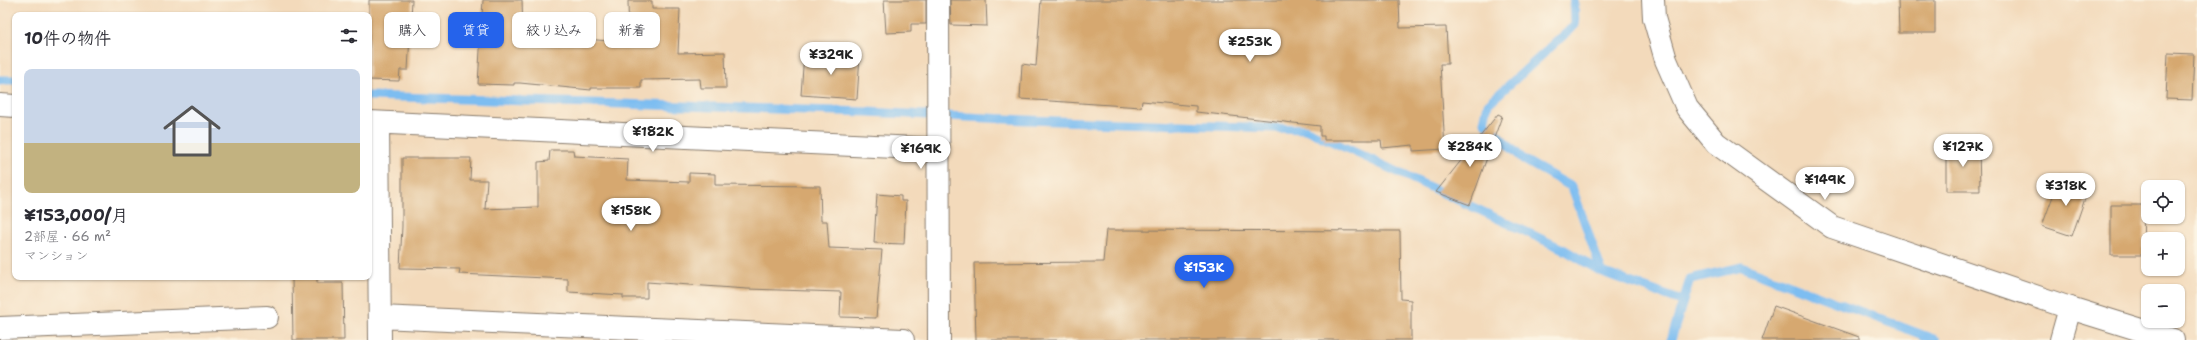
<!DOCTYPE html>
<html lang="ja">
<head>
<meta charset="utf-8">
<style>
  :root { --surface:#fff; --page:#f2f2f3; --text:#2b2b33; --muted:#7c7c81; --accent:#2563eb }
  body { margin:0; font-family:"Shantell Sans","Klee One",sans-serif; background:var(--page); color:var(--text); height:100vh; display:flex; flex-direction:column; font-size:15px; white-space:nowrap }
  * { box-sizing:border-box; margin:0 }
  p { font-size:13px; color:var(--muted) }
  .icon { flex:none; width:22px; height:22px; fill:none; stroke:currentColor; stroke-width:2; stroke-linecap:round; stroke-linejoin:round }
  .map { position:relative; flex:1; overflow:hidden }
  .drawer { position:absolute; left:12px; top:12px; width:360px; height:268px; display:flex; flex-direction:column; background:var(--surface); border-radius:8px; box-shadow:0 1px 3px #0004 }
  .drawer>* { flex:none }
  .top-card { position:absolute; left:384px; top:12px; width:380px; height:36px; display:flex; gap:8px }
  .controls { position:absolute; left:2141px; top:180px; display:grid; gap:8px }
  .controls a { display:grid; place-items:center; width:44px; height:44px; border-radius:8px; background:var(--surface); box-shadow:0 1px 3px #0004; font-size:20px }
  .price { position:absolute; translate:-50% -34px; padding:0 9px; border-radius:14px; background:#fff; color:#222; font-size:13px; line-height:26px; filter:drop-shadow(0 1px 2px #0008) }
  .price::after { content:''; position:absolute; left:50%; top:24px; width:12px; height:9px; margin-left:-6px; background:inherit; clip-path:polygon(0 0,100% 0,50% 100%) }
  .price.on { background:var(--accent); color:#fff }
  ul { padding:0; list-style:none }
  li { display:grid; align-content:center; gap:8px; height:212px; padding:0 12px }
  li span { display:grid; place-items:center; height:124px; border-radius:8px; color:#555 }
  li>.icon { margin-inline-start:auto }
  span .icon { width:72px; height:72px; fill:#fffc; stroke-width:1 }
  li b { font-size:17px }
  h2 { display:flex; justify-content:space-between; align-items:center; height:48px; padding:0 12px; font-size:17px }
  .tag { padding:0 14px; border-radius:8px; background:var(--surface); box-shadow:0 1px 3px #0004; font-size:14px; line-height:36px }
  .tag.on { background:var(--accent); color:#fff }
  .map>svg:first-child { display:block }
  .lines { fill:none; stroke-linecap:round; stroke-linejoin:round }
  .stream { stroke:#7dbdf1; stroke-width:9 }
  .building { fill:#d6a870 }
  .minor-casing { stroke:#887b6c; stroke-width:24 }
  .tertiary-casing { stroke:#887b6c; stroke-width:24 }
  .minor { stroke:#fff; stroke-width:22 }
  .tertiary { stroke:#fff; stroke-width:22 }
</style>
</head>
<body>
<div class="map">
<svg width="2197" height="340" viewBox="0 0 2197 340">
  <rect width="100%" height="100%" fill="#fcf5e5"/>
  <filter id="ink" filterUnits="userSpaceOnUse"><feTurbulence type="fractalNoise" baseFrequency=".025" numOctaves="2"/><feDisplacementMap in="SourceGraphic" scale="8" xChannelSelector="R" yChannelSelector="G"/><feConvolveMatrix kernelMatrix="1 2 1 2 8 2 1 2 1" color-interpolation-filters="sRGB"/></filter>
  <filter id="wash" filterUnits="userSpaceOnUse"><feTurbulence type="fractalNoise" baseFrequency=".012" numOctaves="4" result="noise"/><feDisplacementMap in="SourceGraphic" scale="16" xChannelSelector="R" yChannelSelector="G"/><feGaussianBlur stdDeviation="0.9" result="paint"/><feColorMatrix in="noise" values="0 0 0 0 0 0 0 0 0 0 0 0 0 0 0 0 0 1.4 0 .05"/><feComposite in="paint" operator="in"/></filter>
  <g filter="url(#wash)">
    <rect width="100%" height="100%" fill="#f3dabb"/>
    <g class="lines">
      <path class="stream" d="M 1574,0 L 1575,25 L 1488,104 L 1484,122 L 1524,160 L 1572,187 L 1602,272
        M 0,80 L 15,80
        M 369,96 L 867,112 L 1027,120 L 1305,129 L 1563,249 L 1602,272 L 1682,301
        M 1671,340 L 1690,279 L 1742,267 L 1936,340"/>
    </g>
    <g id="blocks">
      <path class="building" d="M 369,0 L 412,0 L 408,70 L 400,70 L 399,81 L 369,80 Z
        M 483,0 L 522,0 L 523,33 L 629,43 L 628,1 L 652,1 L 652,9 L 680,9 L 678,53 L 725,52 L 726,88 L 701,88 L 700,79 L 641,80 L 641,88 L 591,88 L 591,90 L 520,83 L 514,83 L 514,85 L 478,84 Z
        M 884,0 L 926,0 L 926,24 L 911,24 L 911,32 L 886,33 Z
        M 950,0 L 986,0 L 987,26 L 951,25 Z
        M 1041,0 L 1399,0 L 1400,28 L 1446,27 L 1448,64 L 1440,64 L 1445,149 L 1413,151 L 1413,145 L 1382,148 L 1381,140 L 1324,140 L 1324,136 L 1320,136 L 1320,126 L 1196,112 L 1196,106 L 1142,101 L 1141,107 L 1020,99 L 1022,64 L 1036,66 Z
        M 1898,0 L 1935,0 L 1935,33 L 1899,33 Z
        M 804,53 L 860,56 L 857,99 L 801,95 Z
        M 2168,53 L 2194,54 L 2192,100 L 2166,99 Z
        M 1498,114 L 1502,116 L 1470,205 L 1436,192 Z
        M 1946,145 L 1979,145 L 1980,191 L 1946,191 Z
        M 550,150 L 573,150 L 574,156 L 628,159 L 627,180 L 689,182 L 689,173 L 715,174 L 715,185 L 820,186 L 821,221 L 827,221 L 829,248 L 882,250 L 876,318 L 840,317 L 841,292 L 747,289 L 647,282 L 647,298 L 623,298 L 623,295 L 568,292 L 568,279 L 459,274 L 460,269 L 400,268 L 402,226 L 402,158 L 471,158 L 470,180 L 487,180 L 485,209 L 538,207 L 538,162 L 549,161 Z
        M 2060,177 L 2089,187 L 2072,236 L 2042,226 Z
        M 877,194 L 901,196 L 901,201 L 906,201 L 904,244 L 874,243 Z
        M 2111,205 L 2144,205 L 2143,255 L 2111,255 Z
        M 1106,230 L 1400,231 L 1401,299 L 1411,300 L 1411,340 L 976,340 L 974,263 L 1103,262 Z
        M 292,277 L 317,277 L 317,283 L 343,283 L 344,340 L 293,340 Z
        M 1774,306 L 1859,337 L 1859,340 L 1762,340 Z"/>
    </g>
  </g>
  <g filter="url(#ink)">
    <use href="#blocks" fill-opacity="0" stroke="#887b6c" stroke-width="1"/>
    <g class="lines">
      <g class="minor-casing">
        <path id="minor" d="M 938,0 L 939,340
          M 0,105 L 15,106
          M 369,122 L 938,149
          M 378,123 L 380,340
          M 2070,308 L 2173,340
          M 380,317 L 903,340
          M 0,328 L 267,317"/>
      </g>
      <g class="tertiary-casing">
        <path id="tertiary" d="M 1653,0 L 1654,18 L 1666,60 L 1687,108 L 1716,143 L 1832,227 L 2070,308 L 2061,340"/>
      </g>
      <use href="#minor" class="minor"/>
      <use href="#tertiary" class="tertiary"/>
    </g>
  </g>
</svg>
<div class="controls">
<a><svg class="icon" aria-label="locate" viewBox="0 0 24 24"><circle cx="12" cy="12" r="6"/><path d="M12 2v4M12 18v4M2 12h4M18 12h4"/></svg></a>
<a>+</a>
<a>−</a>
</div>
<b class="price" style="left:1250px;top:63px">¥253K</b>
<b class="price" style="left:831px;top:76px">¥329K</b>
<b class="price" style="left:653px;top:153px">¥182K</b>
<b class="price" style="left:1470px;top:168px">¥284K</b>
<b class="price" style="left:1963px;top:168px">¥127K</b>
<b class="price" style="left:921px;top:170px">¥169K</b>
<b class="price" style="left:1825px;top:201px">¥149K</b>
<b class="price" style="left:2066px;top:207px">¥318K</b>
<b class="price" style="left:631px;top:232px">¥158K</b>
<b class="price on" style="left:1204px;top:289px">¥153K</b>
<div class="top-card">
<a class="tag">購入</a>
<a class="tag on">賃貸</a>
<a class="tag">絞り込み</a>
<a class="tag">新着</a>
</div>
<section class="drawer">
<h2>10件の物件<svg class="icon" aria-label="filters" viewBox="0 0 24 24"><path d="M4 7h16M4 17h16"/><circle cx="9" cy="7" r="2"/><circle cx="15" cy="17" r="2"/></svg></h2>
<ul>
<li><span style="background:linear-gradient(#c9d6e8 60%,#c2b280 0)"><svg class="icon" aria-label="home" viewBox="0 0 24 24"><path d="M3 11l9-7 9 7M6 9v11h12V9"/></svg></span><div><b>¥153,000/月</b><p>2部屋 · 66 m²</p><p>マンション</p></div></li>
</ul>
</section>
</div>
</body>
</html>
